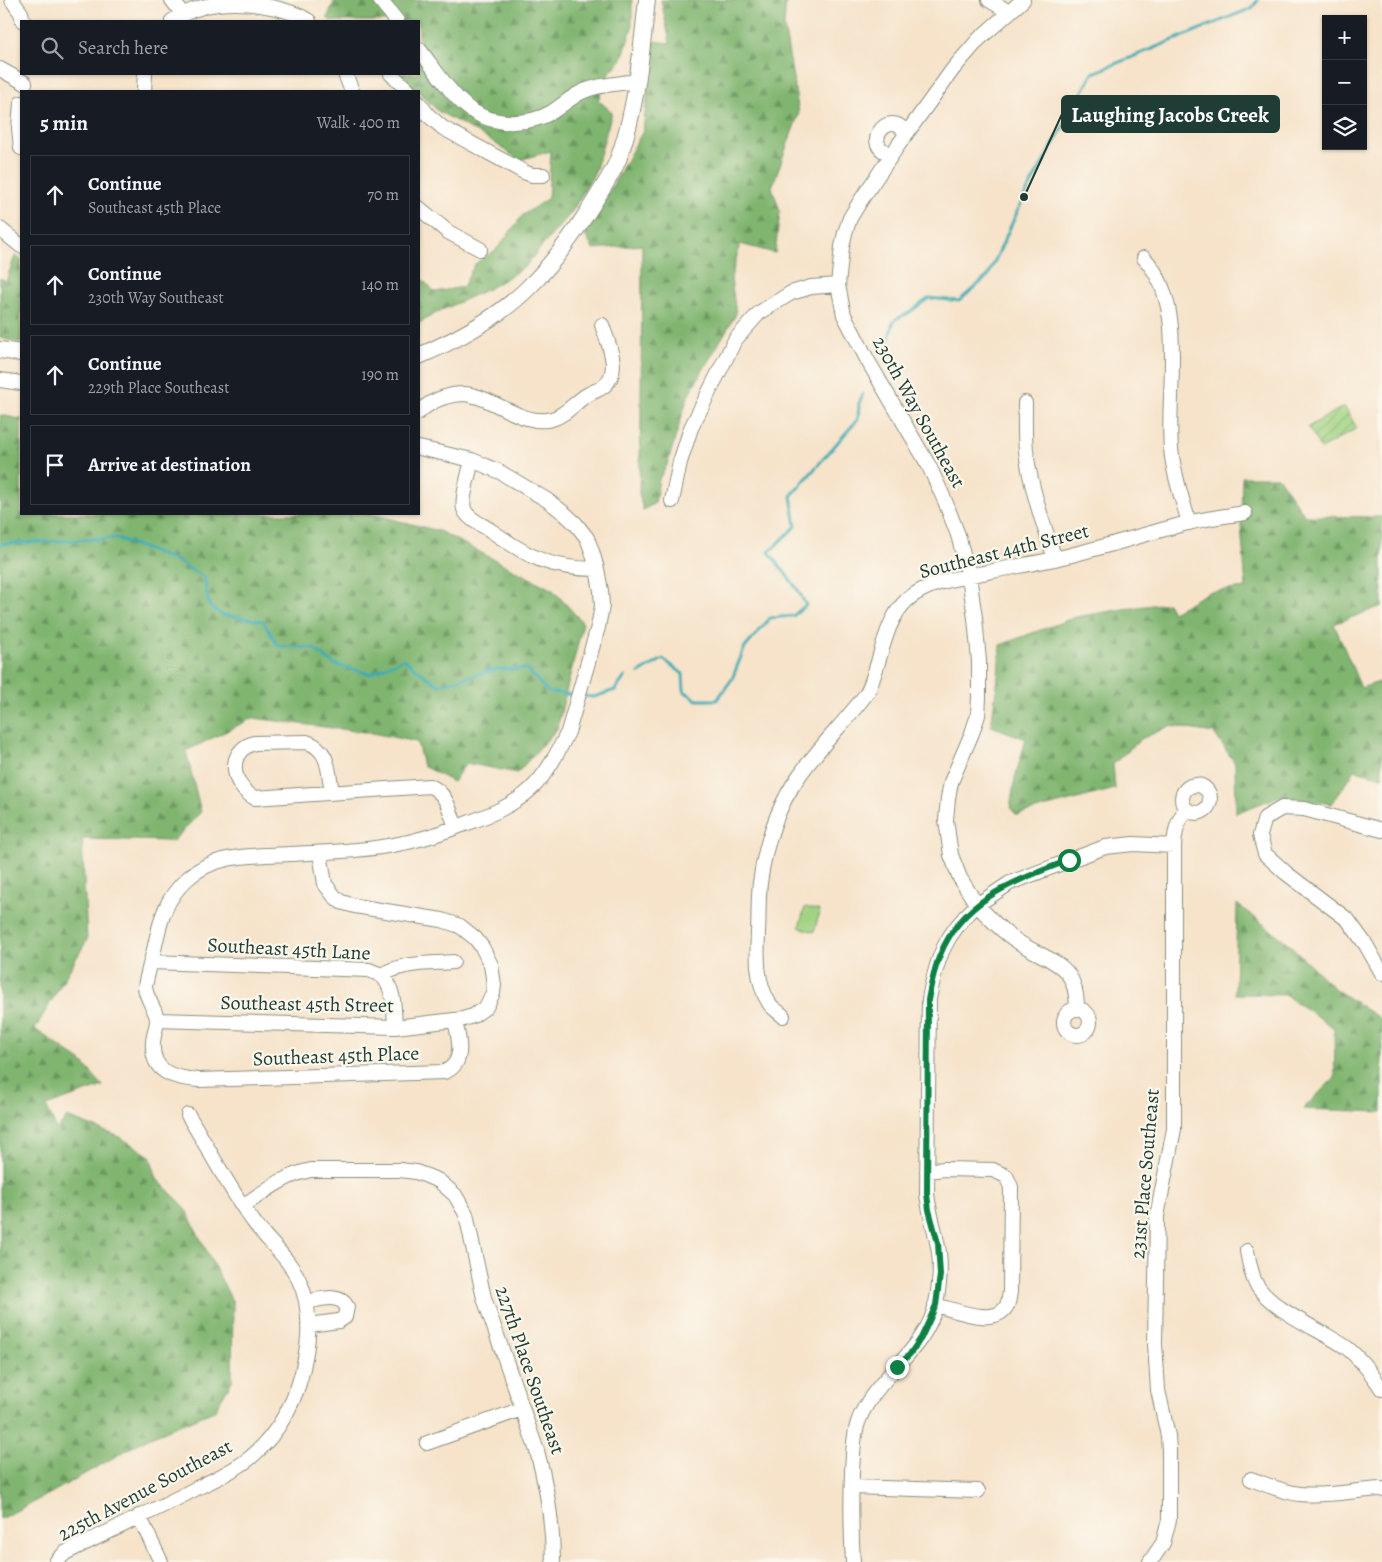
<!DOCTYPE html>
<meta charset="utf-8">
<style>
:root{--surface:#171b24;--page:#20242c;--text:#f1f3f6;--muted:#9ea1a6;--line:#363941}
body{margin:0;font-family:Alegreya,serif;background:var(--page);color:var(--text)}
.controls{position:absolute;right:15px;top:15px;display:grid;overflow:hidden;border-radius:0px;box-shadow:0 1px 4px #0004}
.controls button{width:45px;height:45px;display:grid;place-items:center;padding:0;border:0;border-bottom:1px solid var(--line);background:var(--surface);color:var(--text);font:25px sans-serif}
.stop{position:absolute;width:15px;height:15px;margin:-11px;border:4px solid #0b8043;border-radius:50%;background:#fff}
.stop.end{background:#0b8043;border-color:#fff;box-shadow:0 1px 5px #0008}
.list{margin:0;padding:0;list-style:none}
h2{display:flex;justify-content:space-between;align-items:center;height:65px;margin:0;padding:0 20px;font-size:21px}
h2 small{font-size:16px;font-weight:400;color:var(--muted)}
.list li{display:grid;grid-template-columns:32px 1fr auto;gap:15px;align-items:center;box-sizing:border-box;height:80px;margin:0 10px 10px;padding:0 10px;border:1px solid var(--line);border-radius:0px}
.list b{display:block;font-size:19px;white-space:nowrap}
.list p{margin:0;font-size:16px;white-space:nowrap;color:var(--muted)}
.list em{font-size:16px;font-style:normal;color:var(--muted)}
.icon{flex:none;width:28px;height:28px;fill:none;stroke:currentColor;stroke-width:2;stroke-linecap:round;stroke-linejoin:round}
.map{position:relative;flex:none;width:1382px;height:1562px;overflow:hidden}
.search{position:absolute;background:var(--surface);box-shadow:0 1px 4px #0004;left:20px;top:20px;width:400px;height:55px;display:flex;align-items:center;gap:12px;box-sizing:border-box;padding:0 18px;border-radius:0px;color:var(--muted);font-size:19px}
.panel{position:absolute;background:var(--surface);box-shadow:0 1px 4px #0004;left:20px;top:90px;width:400px;height:425px;border-radius:0px}
.map>svg:first-child{display:block}
.forest{fill:url(#forest-firs);stroke:#507952}
.garden{fill:url(#garden-furrows);stroke:#60885b}
.pitch{fill:#a1d382;stroke:#60885b}
.lines{fill:none;stroke-linecap:round;stroke-linejoin:round}
.stream{stroke:#3aacb3;stroke-width:3}
.minor-casing{stroke:#8a907f;stroke-width:16}
.major-casing{stroke:#8a907f;stroke-width:18}
.minor{stroke:#fff;stroke-width:14}
.major{stroke:#fff;stroke-width:16}
.route{stroke:#0b8043;stroke-width:6}
.labels{text-anchor:middle;dominant-baseline:central;stroke-width:4.5;stroke-linejoin:round;paint-order:stroke}
.street-label{font-size:20px;fill:#1f3d34;stroke:#fbf7ec}
.leader{fill:none;stroke:#1f3d34;stroke-width:2}
.callout-dot{fill:#1f3d34;stroke:#fbf7ec;stroke-width:2}
.callout{fill:#1f3d34;stroke:#1f3d34;stroke-width:2}
.callout-label{font-size:21px;text-anchor:middle;font-weight:bold;fill:#fff}
</style>
<div class="map">
<svg width="1382" height="1562" viewBox="0 0 1382 1562">
<defs>
<pattern id="forest-firs" width="22" height="20" patternUnits="userSpaceOnUse" patternTransform="scale(1.25)"><rect width="22" height="20" fill="#80b570"/><path d="M5 1l3.5 6h-7zM16 11l3.5 6h-7z" fill="#68945d"/></pattern>
<pattern id="garden-furrows" width="10" height="10" patternUnits="userSpaceOnUse" patternTransform="scale(1.25)"><rect width="10" height="10" fill="#a1d382"/><path d="M-1 1l2-2M0 10L10 0M9 11l2-2" fill="none" stroke="#83ac6b"/></pattern>
</defs>
<rect width="100%" height="100%" fill="#fbf7ec"/>
<filter id="ink" filterUnits="userSpaceOnUse"><feTurbulence type="fractalNoise" baseFrequency=".02" numOctaves="2"/><feDisplacementMap in="SourceGraphic" scale="10" xChannelSelector="R" yChannelSelector="G"/><feConvolveMatrix kernelMatrix="1 2 1 2 8 2 1 2 1" color-interpolation-filters="sRGB"/></filter>
<filter id="wash" filterUnits="userSpaceOnUse"><feTurbulence type="fractalNoise" baseFrequency=".0096" numOctaves="4" result="noise"/><feDisplacementMap in="SourceGraphic" scale="20" xChannelSelector="R" yChannelSelector="G"/><feGaussianBlur stdDeviation="1.12" result="paint"/><feColorMatrix in="noise" values="0 0 0 0 0 0 0 0 0 0 0 0 0 0 0 0 0 1.4 0 .05"/><feComposite in="paint" operator="in"/></filter>
<g filter="url(#wash)">
<rect width="100%" height="100%" fill="#f6e3ca"/>
<path class="forest" d="M 335,0 L 632,0 L 632,28 L 622,59 L 609,73 L 598,100 L 612,112 L 595,172 L 571,213 L 543,245 L 525,267 L 490,288 L 438,312 L 421,322 L 419,323 L 419,276 L 435,292 L 463,287 L 475,264 L 497,249 L 523,215 L 548,198 L 551,151 L 519,160 L 492,141 L 438,111 L 401,74 L 419,74 L 419,21 L 332,21 L 327,18 Z
M 661,0 L 786,0 L 784,26 L 799,113 L 772,187 L 780,211 L 775,253 L 740,244 L 731,278 L 736,314 L 688,396 L 667,465 L 659,479 L 655,503 L 643,510 L 639,494 L 641,417 L 642,245 L 593,249 L 585,235 L 643,131 L 654,41 L 670,43 Z
M 15,256 L 21,259 L 21,343 L 0,338 L 0,278 L 6,281 Z
M 0,415 L 20,419 L 21,418 L 21,514 L 372,514 L 439,531 L 553,590 L 583,623 L 557,729 L 517,773 L 466,763 L 453,782 L 423,766 L 417,742 L 372,733 L 253,718 L 186,751 L 201,812 L 173,841 L 82,839 L 87,940 L 35,1029 L 82,1062 L 103,1086 L 46,1106 L 57,1130 L 67,1117 L 120,1137 L 150,1156 L 157,1179 L 184,1206 L 233,1303 L 232,1381 L 214,1411 L 148,1438 L 51,1493 L 0,1519 Z
M 1242,477 L 1278,477 L 1305,516 L 1382,517 L 1382,606 L 1334,624 L 1361,688 L 1382,681 L 1382,777 L 1355,770 L 1332,804 L 1280,796 L 1236,813 L 1235,763 L 1214,733 L 1170,726 L 1141,739 L 1113,764 L 1115,789 L 1017,815 L 1010,808 L 1015,778 L 1026,739 L 991,726 L 998,677 L 1000,645 L 1076,617 L 1123,609 L 1167,603 L 1172,612 L 1209,592 L 1246,588 L 1241,526 Z
M 1237,904 L 1288,943 L 1335,989 L 1382,1020 L 1382,1112 L 1303,1109 L 1335,1077 L 1334,1028 L 1285,995 L 1235,994 Z"/>
<path class="garden" d="M 1344,406 L 1357,428 L 1321,449 L 1308,427 Z"/>
<path class="pitch" d="M 805,907 L 820,911 L 814,932 L 799,927 Z"/>
<g class="lines">
<path class="stream" d="M 888,343 L 892,325 L 896,319 L 907,314 L 929,298 L 959,301 L 988,276 L 1024,197 L 1093,73 L 1252,8 L 1258,0
M 0,544 L 117,538 L 177,561 L 204,577 L 209,606 L 222,615 L 263,621 L 278,646 L 313,648 L 334,664 L 370,674 L 403,659 L 438,685 L 497,669 L 527,669 L 548,692 L 574,695
M 639,673 L 663,659 L 683,674 L 684,691 L 697,700 L 717,700 L 732,679 L 744,649 L 770,618 L 793,616 L 806,605 L 798,590 L 769,552 L 796,526 L 791,496 L 858,419 L 859,403 L 863,394
M 583,696 L 594,697 L 615,690 L 625,677"/>
</g>
</g>
<g filter="url(#ink)">
<g class="lines">
<defs>
<path id="minor" d="M 12,0 L 21,13 L 23,21
M 172,0 L 182,13
M 380,0 L 397,21
M 989,0 L 1009,12
M 172,21 C 202,0 241,0 276,8 C 288,11 299,14 309,21
M 419,49 C 434,68 454,100 474,112 C 496,126 530,125 552,112 C 563,105 572,96 584,91 C 600,84 619,84 637,81
M 0,69 L 25,83
M 345,74 L 352,91
M 391,74 L 409,91
M 144,91 L 145,74
M 21,103 L 19,128 L 21,148
M 419,103 L 428,115 L 443,128 L 524,172 L 532,175 L 543,175
M 892,154 C 859,147 889,106 906,133
M 419,208 L 448,232 L 480,249
M 0,229 L 21,246
M 1144,258 C 1188,304 1166,390 1171,448 C 1173,473 1182,498 1189,523
M 0,380 L 21,383
M 1025,403 C 1025,422 1024,440 1027,458 C 1032,492 1044,526 1055,559
M 419,412 C 426,405 435,400 445,397 C 451,395 458,394 464,394 C 493,396 522,427 552,419 C 566,415 575,402 587,395 C 592,392 599,390 604,386 C 622,371 608,343 602,325
M 419,448 L 472,460 L 500,472 L 547,500 L 564,513 L 576,524 L 587,538 L 592,551 L 597,569 L 601,591 L 602,606 L 598,627 L 568,732 C 558,752 547,774 531,789 C 513,806 487,816 465,824 C 444,832 424,839 403,843 C 367,851 328,852 290,854 C 254,856 215,853 187,879 C 164,900 160,922 154,950 C 151,962 147,974 145,987 C 146,999 157,1011 157,1020 C 157,1027 153,1036 153,1043 C 151,1073 174,1078 198,1080 L 444,1072 C 466,1064 459,1038 455,1021
M 472,460 C 470,470 461,500 464,509 C 467,518 480,524 487,528 C 527,555 546,569 597,569
M 672,501 L 680,462 L 691,428 L 735,340 L 759,313 L 791,293 L 811,287 L 838,285
M1182 799a14 14 0 1 1 28 0a14 14 0 1 1-28 0Z
M 332,792 C 328,771 330,750 307,742 L 254,743 C 225,752 232,787 255,798 L 430,786 C 447,793 450,812 456,827
M 1382,830 L 1304,809 L 1282,808 L 1265,818 L 1260,835 L 1265,854 L 1286,873 L 1348,920 L 1366,945 L 1382,973
M 151,962 L 369,970 L 381,975 C 405,962 426,964 453,962
M 381,975 C 395,988 394,1009 395,1027
M1064 1022a13 13 0 1 1 26 0a13 13 0 1 1-26 0Z
M 1077,1009 C 1077,959 1047,963 1014,939 C 1000,930 989,917 977,905 L 1010,883 L 1105,847 L 1133,844 L 1174,846
M 783,1016 C 779,1012 772,1008 769,1003 C 756,982 757,955 758,932 C 759,916 758,899 760,883 C 765,845 777,807 799,776 C 819,747 845,722 867,693 C 881,665 883,622 907,600 C 928,581 965,577 993,571 C 1018,566 1043,562 1067,556 C 1108,546 1148,533 1188,523 C 1207,518 1226,516 1245,513
M 157,1020 L 395,1027 L 463,1019 L 473,1016 L 486,1007 L 493,993 L 494,985 L 491,965 L 482,947 L 475,938 L 460,926 L 442,920 L 355,906 L 341,902 L 334,896 L 325,884 L 320,853
M 927,1171 L 945,1169 L 993,1170 L 1006,1176 L 1011,1187 L 1010,1292 C 1009,1297 1009,1303 1006,1307 C 994,1327 953,1309 935,1305
M 243,1206 C 265,1191 285,1175 311,1170 L 400,1170 L 416,1172 L 427,1176 L 439,1181 L 455,1195 L 466,1214 L 484,1298 L 537,1451 C 547,1487 553,1524 553,1562
M 1247,1251 C 1249,1261 1251,1274 1256,1284 C 1272,1311 1322,1330 1347,1348 C 1361,1359 1372,1374 1382,1389
M 306,1302 C 319,1300 340,1292 347,1307 L 345,1317 L 339,1321 L 308,1325
M 427,1443 L 522,1409
M 1251,1479 C 1267,1485 1283,1492 1300,1494 C 1328,1497 1354,1490 1382,1489
M 852,1487 L 978,1491
M 139,1516 L 161,1562
M 56,1562 L 65,1553 C 109,1531 154,1511 197,1488 C 215,1479 234,1471 250,1458 C 280,1433 299,1396 305,1358 C 310,1333 310,1304 299,1280 C 288,1257 268,1242 253,1221 C 229,1189 209,1149 188,1115
M 853,1562 C 851,1532 851,1501 852,1471 C 853,1457 853,1443 856,1430 C 858,1419 864,1408 870,1399 C 892,1366 928,1344 936,1303 C 940,1283 942,1262 937,1242 C 934,1226 929,1211 927,1194 L 929,999 C 937,957 945,934 977,905 L 960,878 L 951,855 L 946,820 L 948,798 L 951,782 L 972,733 L 978,715 L 979,698 L 979,661 L 975,618 L 969,576 L 958,535 L 945,501 L 929,466 L 868,361 L 844,315 L 838,285 L 842,247 L 845,233 L 850,218 L 861,200 L 899,144 L 953,69 L 979,39 L 1023,0
M 1150,1562 L 1163,1543 L 1169,1520 L 1169,1450 L 1168,1436 L 1158,1390 L 1155,1344 L 1157,1216 L 1174,1129 L 1174,846 C 1175,832 1177,821 1186,809"/>
<path id="major" d="M 0,350 L 21,353
M 419,356 C 458,339 498,318 528,288 C 552,265 571,238 589,210 C 599,193 612,176 619,157 C 637,107 641,53 647,0"/>
</defs>
<use href="#minor" class="minor-casing"/>
<use href="#major" class="major-casing"/>
<use href="#minor" class="minor"/>
<use href="#major" class="major"/>
</g>
</g>
<g class="lines" filter="url(#ink)">
<path class="route" d="M 897,1367 L 910,1354 L 921,1338 L 929,1321 L 936,1305 L 940,1275 L 938,1243 L 929,1210 L 927,1194 L 928,1000 C 931,984 934,969 940,955 C 963,898 1016,881 1069,860"/>
</g>
<g class="labels">
<g class="street-label">
<text transform="translate(919 412) rotate(61)">230th Way Southeast</text>
<text transform="translate(1004 551) rotate(-14)">Southeast 44th Street</text>
<text transform="translate(289 949) rotate(3)">Southeast 45th Lane</text>
<text transform="translate(307 1004) rotate(1)">Southeast 45th Street</text>
<text transform="translate(336 1056) rotate(-2)">Southeast 45th Place</text>
<text transform="translate(1145 1174) rotate(-85)">231st Place Southeast</text>
<text transform="translate(530 1370) rotate(71)">227th Place Southeast</text>
<text transform="translate(145 1490) rotate(-28)">225th Avenue Southeast</text>
</g>
</g>
<path class="leader" d="M1024 197L1062 114"/>
<circle class="callout-dot" cx="1024" cy="197" r="5"/>
<rect class="callout" x="1062" y="96" width="217" height="36" rx="5"/>
<g class="callout-label">
<text x="1170" y="122">Laughing Jacobs Creek</text>
</g>
</svg>
<div class="controls">
<button>+</button>
<button>−</button>
<button><svg class="icon" aria-label="layers" viewBox="0 0 24 24"><path d="M12 4l9 5-9 5-9-5zM3 14l9 5 9-5"/></svg></button>
</div>
<div class="stop" style="left:1069px;top:860px"></div>
<div class="stop end" style="left:897px;top:1367px"></div>
<div class="search"><svg class="icon" aria-label="search" viewBox="0 0 24 24"><circle cx="10" cy="10" r="6"/><path d="M15 15l6 6"/></svg>Search here</div>
<section class="panel">
<h2>5 min<small>Walk · 400 m</small></h2>
<ul class="list">
<li><svg class="icon" aria-label="ahead" viewBox="0 0 24 24"><path d="M12 20V5M6 11l6-6 6 6"/></svg><div><b>Continue</b><p>Southeast 45th Place</p></div><em>70 m</em></li>
<li><svg class="icon" aria-label="ahead" viewBox="0 0 24 24"><path d="M12 20V5M6 11l6-6 6 6"/></svg><div><b>Continue</b><p>230th Way Southeast</p></div><em>140 m</em></li>
<li><svg class="icon" aria-label="ahead" viewBox="0 0 24 24"><path d="M12 20V5M6 11l6-6 6 6"/></svg><div><b>Continue</b><p>229th Place Southeast</p></div><em>190 m</em></li>
<li><svg class="icon" aria-label="arrive" viewBox="0 0 24 24"><path d="M6 21V4h12l-3 4 3 4H6"/></svg><div><b>Arrive at destination</b></div></li>
</ul>
</section>
</div>
